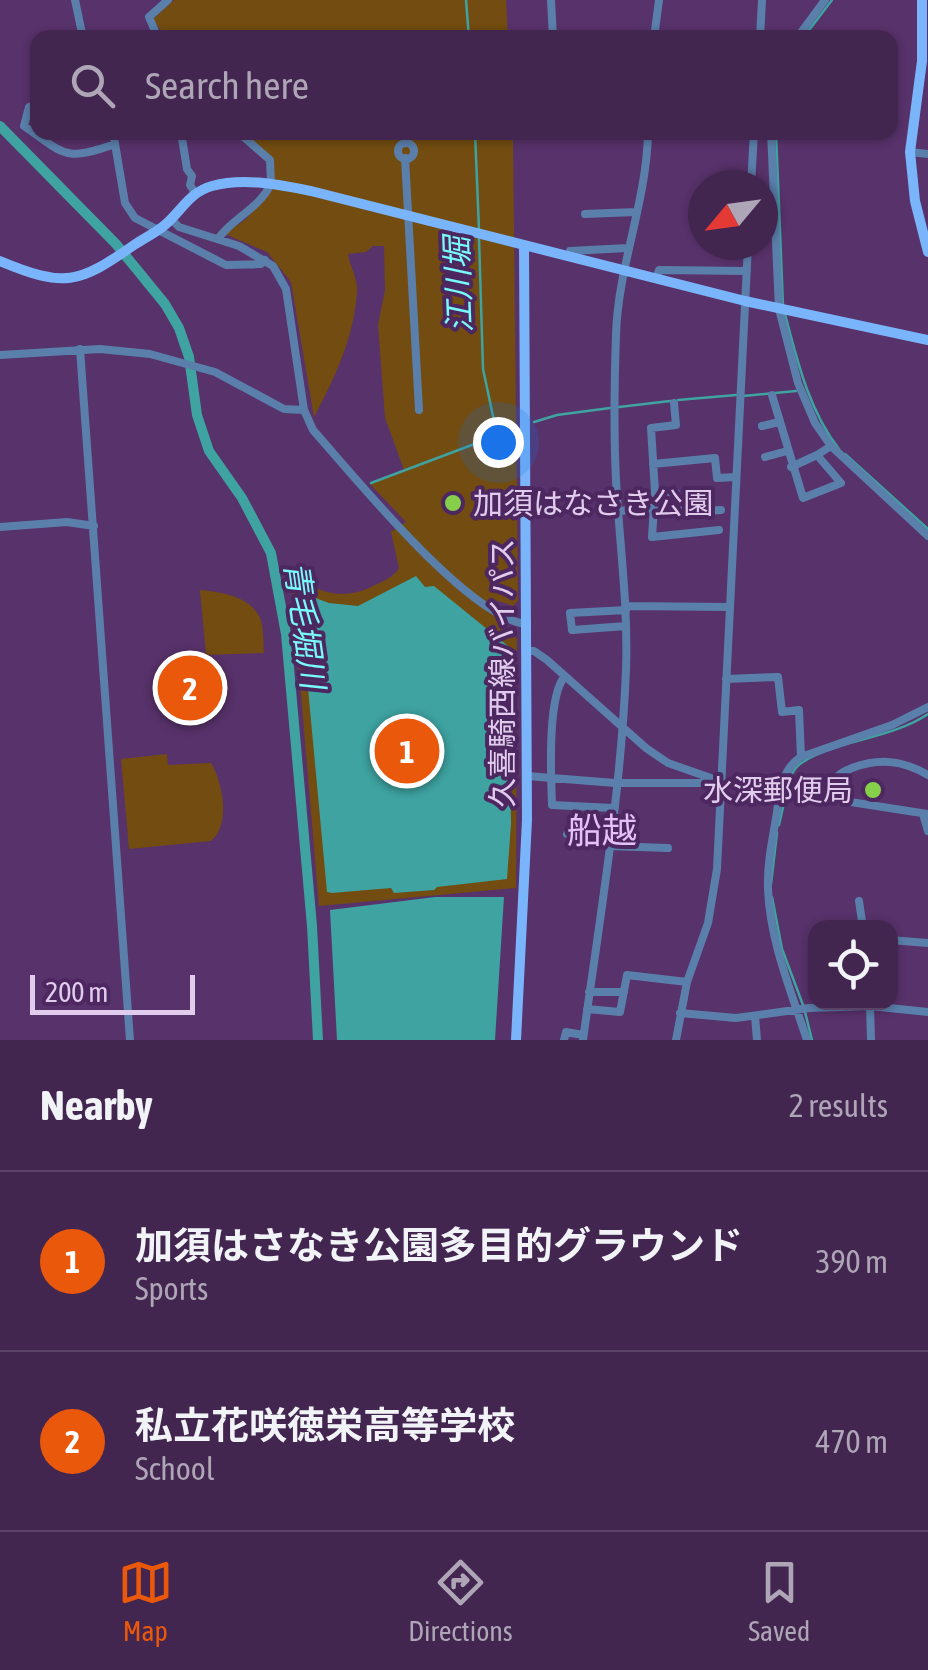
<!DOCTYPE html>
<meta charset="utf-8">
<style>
:root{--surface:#422650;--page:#492e57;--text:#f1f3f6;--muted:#aea5b7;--line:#5a4367;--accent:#ea580c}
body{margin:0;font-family:"Asap Condensed","Noto Sans JP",sans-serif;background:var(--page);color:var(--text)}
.controls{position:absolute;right:30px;bottom:30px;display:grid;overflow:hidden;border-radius:20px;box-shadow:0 2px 8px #0004}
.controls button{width:90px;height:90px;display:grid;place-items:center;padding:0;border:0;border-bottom:2px solid var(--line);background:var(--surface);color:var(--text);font:50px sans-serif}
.compass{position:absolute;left:688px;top:170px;width:90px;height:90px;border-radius:50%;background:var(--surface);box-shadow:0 2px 8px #0004;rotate:241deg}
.scale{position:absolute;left:30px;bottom:25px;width:165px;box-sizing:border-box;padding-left:10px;border:5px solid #e2ccee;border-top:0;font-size:28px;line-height:35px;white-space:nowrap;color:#e2ccee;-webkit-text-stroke:8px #4d2760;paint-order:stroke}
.you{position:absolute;left:498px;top:442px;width:35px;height:35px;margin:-25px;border:8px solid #fff;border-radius:50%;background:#1a73e8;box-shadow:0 0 0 15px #1a73e833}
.badge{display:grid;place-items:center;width:65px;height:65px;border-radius:50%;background:var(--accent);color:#fff;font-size:32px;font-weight:700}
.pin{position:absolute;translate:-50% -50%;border:5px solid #fff;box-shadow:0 2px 10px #0006}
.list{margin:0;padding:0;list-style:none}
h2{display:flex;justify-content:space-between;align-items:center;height:130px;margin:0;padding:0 40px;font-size:42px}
h2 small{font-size:32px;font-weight:400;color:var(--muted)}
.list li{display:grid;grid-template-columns:65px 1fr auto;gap:30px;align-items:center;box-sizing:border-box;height:180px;padding:0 40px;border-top:2px solid var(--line)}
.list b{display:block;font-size:38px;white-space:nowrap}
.list p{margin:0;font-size:32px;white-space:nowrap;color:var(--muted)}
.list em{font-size:32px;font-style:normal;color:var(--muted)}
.icon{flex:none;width:55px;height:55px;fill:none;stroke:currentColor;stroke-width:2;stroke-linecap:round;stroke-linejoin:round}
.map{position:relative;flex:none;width:928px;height:1040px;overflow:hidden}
.search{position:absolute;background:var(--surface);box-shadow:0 2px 8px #0004;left:30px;right:30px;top:30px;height:110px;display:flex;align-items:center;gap:25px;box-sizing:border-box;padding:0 35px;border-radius:20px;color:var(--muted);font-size:38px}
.sheet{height:490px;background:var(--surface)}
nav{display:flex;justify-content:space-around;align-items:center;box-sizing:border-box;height:140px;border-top:2px solid var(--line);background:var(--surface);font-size:28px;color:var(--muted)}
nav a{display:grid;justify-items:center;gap:5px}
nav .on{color:var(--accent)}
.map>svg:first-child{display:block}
.green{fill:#724c10}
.water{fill:#3ea3a1}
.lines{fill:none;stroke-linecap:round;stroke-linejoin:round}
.stream{stroke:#3ea3a1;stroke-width:2.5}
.river{stroke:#3ea3a1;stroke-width:10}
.minor{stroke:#5a7faa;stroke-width:8}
.major{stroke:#7ab5fb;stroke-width:10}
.poi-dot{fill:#86cf4b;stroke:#4d2760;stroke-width:4}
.labels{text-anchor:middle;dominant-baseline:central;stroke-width:8;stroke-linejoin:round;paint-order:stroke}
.poi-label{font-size:30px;fill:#e2ccee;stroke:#4d2760;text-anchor:start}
.street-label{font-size:30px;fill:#e2ccee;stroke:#4d2760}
.water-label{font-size:32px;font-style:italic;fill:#78fcf9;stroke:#4d2760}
.quarter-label{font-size:35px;fill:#e4c1f7;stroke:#4d2760}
</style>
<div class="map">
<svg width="928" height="1040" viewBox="0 0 928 1040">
<rect width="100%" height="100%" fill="#58326b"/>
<path class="green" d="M 174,0 L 506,0 L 508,37 L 165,37 L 153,19 Z
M 242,133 L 513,133 L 518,601 L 513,606 L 495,600 L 499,623 L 517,639 L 516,888 L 319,906 L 291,577 C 302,577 303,581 312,586 C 332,597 354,596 373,586 C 383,581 393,578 399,568 L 391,532 L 406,522 L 370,484 L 404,470 L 385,418 L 378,325 L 385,290 L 384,246 L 373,246 L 366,252 L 348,254 C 350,267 358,278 357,292 C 354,337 335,378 314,417 L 291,282 L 267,252 L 225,234 L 246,219 L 272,190 L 272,159 Z
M 200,590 C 221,592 250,596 260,618 C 264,627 263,643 264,653 L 206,655 Z
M 167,754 L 168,765 L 211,763 C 223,783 231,825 211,841 L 129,849 L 121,759 Z"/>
<path class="water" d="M 416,576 L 425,587 L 434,586 L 508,646 L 506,708 L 509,715 L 511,824 L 507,879 L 437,887 L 434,890 L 394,893 L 391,888 L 332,893 L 327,892 L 299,592 L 329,603 L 358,606 Z
M 435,897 L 504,897 L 495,1040 L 337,1040 L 330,910 Z"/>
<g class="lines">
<path class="stream" d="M 466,0 L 469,38
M 803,38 L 832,0
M 475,132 L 479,230
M 776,132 L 783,306
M 479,238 L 483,369 L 497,435
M 785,314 C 797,360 809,411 839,449
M 743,396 L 796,391
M 678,400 L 736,395
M 619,407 L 670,401
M 534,422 L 557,415 L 610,408
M 845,454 L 928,529
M 371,483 L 517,428
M 787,788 C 790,777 793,768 803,762 C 837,740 891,739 928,714
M 779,825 L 786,794
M 771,884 L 777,833
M 772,897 L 782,949 L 803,1005
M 805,1012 L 812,1040"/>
<path class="river" d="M 0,126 L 116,244 L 165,304 L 179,328 L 189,357 L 197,415 L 209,451 L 242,498 L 271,553 L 286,634 L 312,926 L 318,1040"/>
<path class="minor" d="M 75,0 L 83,38
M 551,0 L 553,38
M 158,38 L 149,17 L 168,0
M 654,38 L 659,0
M 760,38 L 762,0
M 797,38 L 825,0
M 38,104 L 29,107 L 24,126 C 66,155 64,162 115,144
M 113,132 L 125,203 L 135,218 L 226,265 L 261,264 L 265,260
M 181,132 L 187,169 L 192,176 L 190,185 L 196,194
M 771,132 L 779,309 L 798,383 L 815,423 L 831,446 L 928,536
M398 151a8 8 0 1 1 16 0a8 8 0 1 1-16 0Z
M 910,152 L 928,154
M 405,158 L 419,410
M 751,185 L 754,132
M 585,214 L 636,212
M 171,219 L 179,227 L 239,246 L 273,266 L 286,289 L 304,410 L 313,430 C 354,476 469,619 527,624
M 218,239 C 232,218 258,210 271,184 L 270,160 L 238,132
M 570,251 L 627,248
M 656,279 L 659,270 L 747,271
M 80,349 L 130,1040
M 0,355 L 100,349 L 150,354 L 215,372 L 284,409 L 304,410
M 772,395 L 803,498 L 841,483 L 817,455 L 831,446
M 674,403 L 676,425 L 651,428 L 655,492 L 652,537 L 719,530
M 762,426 L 779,422
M 765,457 L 787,451
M 653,464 L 715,458 L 717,478 L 736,477
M 791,467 L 817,455
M 654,495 L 676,493 L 679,507
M 618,511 L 679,507 L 684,512 L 721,510
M 0,527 L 67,522 L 94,526
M 626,606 L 729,607
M 626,626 L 572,630 L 570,613 L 626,610
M 527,651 L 534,651 L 547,660 L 646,748 L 668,763 L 722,782 L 928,814
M 565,676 C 547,696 551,776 552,805 L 613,808
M 726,679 L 778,677 L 782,712 L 799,710 L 801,757
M 527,776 L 615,783 L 703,783 L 705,777
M 834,799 C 835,792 833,781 838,776 C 841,772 847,770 852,768 C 879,758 902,760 928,775
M 923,814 L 928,831
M 567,834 L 609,840
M 609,846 L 668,848
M 859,901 L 863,928
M 890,940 L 928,943
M 589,992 L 624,992
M 870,1005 L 871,1040
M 587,1009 L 620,1012 L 627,975 L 687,982
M 680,1013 L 736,1018 L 809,1008 L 870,1006 L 928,1012
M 755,1016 L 757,1040
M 564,1040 L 566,1032 L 583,1035
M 583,1040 C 600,917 621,793 626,670 C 628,616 622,563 618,510 C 613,452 614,393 616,335 C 618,266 647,201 648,132
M 676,1040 L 687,982 L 708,923 L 717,869 L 748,245
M 807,1040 C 791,991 770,941 768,889 C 767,862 773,838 777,812 C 780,791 782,769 801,757 L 892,725 L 928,707"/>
<path class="major" d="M 922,0 L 922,61 L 910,152 L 915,201 L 928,252
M 0,261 C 65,288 78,284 134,245 C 144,238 156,233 166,224 C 182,210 190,192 212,186 C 244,177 280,185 311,191 L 745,301 L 928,340
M 516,1040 L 527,820 L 524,246"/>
</g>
<g class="poi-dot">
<circle cx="453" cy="503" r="10"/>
<circle cx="873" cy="790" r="10"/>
</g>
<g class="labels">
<g class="poi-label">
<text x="473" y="503">加須はなさき公園</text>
<text x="853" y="790" text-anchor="end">水深郵便局</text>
</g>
<g class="street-label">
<text transform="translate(502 673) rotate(-90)">久喜騎西線バイパス</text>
</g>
<g class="water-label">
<text transform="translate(458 285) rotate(-92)">江川堀</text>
<text transform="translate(305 625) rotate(82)">青毛堀川</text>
</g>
<g class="quarter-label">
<text x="602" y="830">船越</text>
</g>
</g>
</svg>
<div class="controls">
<button><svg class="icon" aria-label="locate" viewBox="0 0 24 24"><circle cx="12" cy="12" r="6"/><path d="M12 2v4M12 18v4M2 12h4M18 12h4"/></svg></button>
</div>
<svg class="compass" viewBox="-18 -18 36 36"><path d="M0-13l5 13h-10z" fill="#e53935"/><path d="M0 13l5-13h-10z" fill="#aea5b7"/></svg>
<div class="scale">200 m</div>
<div class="you"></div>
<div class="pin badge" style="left:407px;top:751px">1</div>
<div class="pin badge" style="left:190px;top:688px">2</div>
<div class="search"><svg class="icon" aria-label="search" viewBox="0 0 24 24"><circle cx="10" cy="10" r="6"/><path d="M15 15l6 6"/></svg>Search here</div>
</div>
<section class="sheet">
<h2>Nearby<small>2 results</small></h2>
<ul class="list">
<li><span class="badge">1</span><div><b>加須はさなき公園多目的グラウンド</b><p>Sports</p></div><em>390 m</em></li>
<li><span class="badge">2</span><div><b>私立花咲徳栄高等学校</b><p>School</p></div><em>470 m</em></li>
</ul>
</section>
<nav>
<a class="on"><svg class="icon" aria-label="map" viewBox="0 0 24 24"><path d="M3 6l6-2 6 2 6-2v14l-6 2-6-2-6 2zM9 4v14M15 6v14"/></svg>Map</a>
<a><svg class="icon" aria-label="directions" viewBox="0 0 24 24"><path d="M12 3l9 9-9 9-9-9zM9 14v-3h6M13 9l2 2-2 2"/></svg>Directions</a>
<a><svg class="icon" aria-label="saved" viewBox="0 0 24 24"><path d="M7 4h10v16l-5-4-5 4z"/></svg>Saved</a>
</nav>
